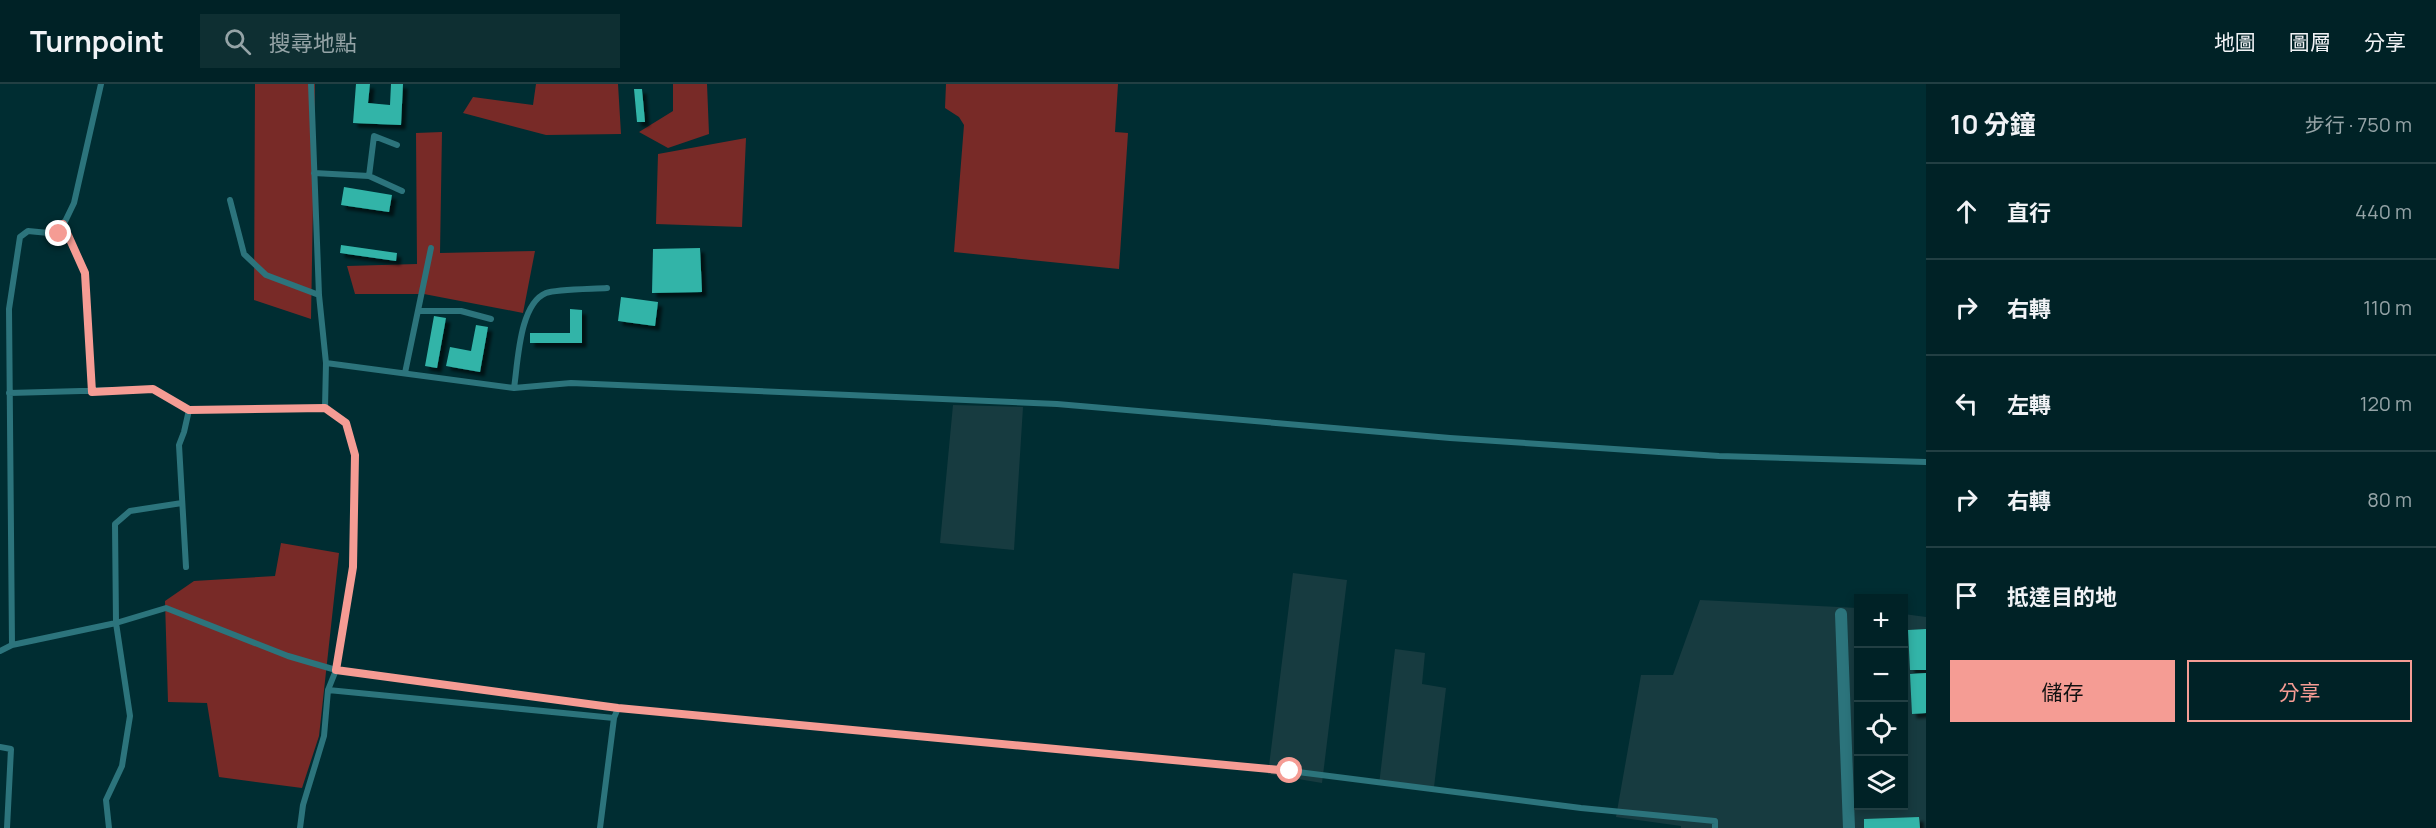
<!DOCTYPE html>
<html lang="zh-TW">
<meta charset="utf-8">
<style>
:root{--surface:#002226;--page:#0e2f32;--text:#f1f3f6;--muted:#95a4a7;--line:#223f43;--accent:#f59c94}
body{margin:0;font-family:Manrope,"Noto Sans TC",sans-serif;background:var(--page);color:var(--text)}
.controls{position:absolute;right:18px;bottom:18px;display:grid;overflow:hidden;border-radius:0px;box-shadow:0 3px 9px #0003}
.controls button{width:54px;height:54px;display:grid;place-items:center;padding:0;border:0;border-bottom:2px solid var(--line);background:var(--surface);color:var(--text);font:30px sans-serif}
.stop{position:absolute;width:18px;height:18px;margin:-14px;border:4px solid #f59c94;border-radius:50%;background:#fff}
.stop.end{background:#f59c94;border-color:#fff;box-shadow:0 2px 6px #0008}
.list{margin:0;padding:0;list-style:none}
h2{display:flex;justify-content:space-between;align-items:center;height:78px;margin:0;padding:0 24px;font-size:26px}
h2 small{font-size:20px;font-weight:400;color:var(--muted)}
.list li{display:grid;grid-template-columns:39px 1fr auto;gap:18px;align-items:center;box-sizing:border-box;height:96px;padding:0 24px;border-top:2px solid var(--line)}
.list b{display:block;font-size:22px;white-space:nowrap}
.list em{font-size:20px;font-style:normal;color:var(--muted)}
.actions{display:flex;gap:12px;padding:18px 24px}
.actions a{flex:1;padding:14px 0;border:2px solid var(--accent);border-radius:0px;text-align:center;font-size:21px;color:var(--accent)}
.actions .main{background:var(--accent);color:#111}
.icon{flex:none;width:33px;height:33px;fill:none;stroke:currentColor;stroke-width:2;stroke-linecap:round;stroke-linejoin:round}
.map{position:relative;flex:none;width:1926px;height:744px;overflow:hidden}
header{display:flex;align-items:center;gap:36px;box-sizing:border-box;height:84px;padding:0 30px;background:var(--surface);border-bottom:2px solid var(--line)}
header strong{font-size:28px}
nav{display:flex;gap:33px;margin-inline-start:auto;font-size:21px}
.search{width:420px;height:54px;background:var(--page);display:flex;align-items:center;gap:15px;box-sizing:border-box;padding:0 21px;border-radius:0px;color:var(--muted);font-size:22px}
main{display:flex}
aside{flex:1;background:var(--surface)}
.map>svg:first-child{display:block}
.built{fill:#173b40}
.green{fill:#782a27}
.building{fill:#32b4a8;filter:url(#shadow)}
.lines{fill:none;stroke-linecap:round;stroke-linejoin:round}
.service{stroke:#2c747c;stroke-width:6}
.minor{stroke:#2c747c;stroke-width:12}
.route{stroke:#f59c94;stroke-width:8}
</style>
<header>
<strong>Turnpoint</strong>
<div class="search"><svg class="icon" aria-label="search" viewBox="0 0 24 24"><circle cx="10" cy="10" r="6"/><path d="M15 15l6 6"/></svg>搜尋地點</div>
<nav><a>地圖</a><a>圖層</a><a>分享</a></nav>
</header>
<main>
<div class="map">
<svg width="1926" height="744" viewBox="0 0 1926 744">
<defs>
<filter id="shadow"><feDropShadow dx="4.5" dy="4.5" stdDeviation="1.5" flood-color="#0009"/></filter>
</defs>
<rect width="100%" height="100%" fill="#002d32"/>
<path class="built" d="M 953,321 L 1023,323 L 1014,466 L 940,459 Z
M 1293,489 L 1347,496 L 1322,699 L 1268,690 Z
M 1700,516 L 1858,524 L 1858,722 L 1904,722 L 1904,530 L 1926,533 L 1926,744 L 1681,744 L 1681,742 L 1616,733 L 1641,591 L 1673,591 Z
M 1395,565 L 1425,569 L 1422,600 L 1446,604 L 1434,703 L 1379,701 Z"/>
<path class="green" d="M 255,0 L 315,0 L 311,235 L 254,216 Z
M 536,0 L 618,0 L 621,50 L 546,51 L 463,29 L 473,13 L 533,21 Z
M 673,0 L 707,0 L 709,50 L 668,64 L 639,48 L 673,27 Z
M 946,0 L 1118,0 L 1115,48 L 1128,49 L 1119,185 L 954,168 L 964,41 L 959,33 L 945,24 Z
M 442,48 L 440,169 L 535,167 L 523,229 L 424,210 L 355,210 L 347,182 L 417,180 L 416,49 Z
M 746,54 L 742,143 L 656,140 L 658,70 Z
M 281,459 L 339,469 L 319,652 L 302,704 L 219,693 L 207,619 L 168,618 L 165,517 L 194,497 L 275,492 Z"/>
<path class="building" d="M 356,0 L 370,0 L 368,19 L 390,21 L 391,0 L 403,0 L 401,41 L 353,39 Z
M 634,5 L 642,5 L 645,38 L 637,38 Z
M 344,103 L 392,111 L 389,128 L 341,121 Z
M 341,161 L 397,169 L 396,177 L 340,169 Z
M 700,164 L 702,208 L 652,209 L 653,165 Z
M 621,213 L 658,218 L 655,242 L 618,237 Z
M 570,225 L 582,226 L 582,259 L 530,259 L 530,249 L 570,249 Z
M 434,232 L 446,234 L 437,284 L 425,282 Z
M 476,241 L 488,243 L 480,288 L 446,282 L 450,263 L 471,267 Z
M 1926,545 L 1926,586 L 1910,586 L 1908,546 Z
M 1926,589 L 1926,629 L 1912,630 L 1910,590 Z
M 1919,733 L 1920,744 L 1864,744 L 1864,735 Z"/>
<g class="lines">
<path class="service" d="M 314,89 L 369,92 L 402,107
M 369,92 L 374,52 L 397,61
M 230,116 L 244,170 L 266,191 L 319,211
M 62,140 L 85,189 L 92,308
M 418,227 L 461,227 L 491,235
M 326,279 L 514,304 L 571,299 L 1057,320 L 1450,354 L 1719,372 L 1926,378
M 405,289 L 431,164
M 514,304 C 518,279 519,220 546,209 C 556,205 594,205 607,204
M 9,309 L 153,305 L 189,326 L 325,324
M 186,483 L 179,361 L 184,348 L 189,326
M 12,561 L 9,225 L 20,153 L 28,147 L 59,150 L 74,119 L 101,0
M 0,567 L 12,561 L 116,539 L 166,524 L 288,572 L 336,586 L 618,624 L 1290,687 L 1581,724 L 1715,737 L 1715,744
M 328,606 L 614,634
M 0,663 L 11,665 L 7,744
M 109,744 L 106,716 L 122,682 L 130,632 L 116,539 L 115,440 L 130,427 L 182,419
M 300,744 L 303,721 L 324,652 L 328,606 L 336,586 L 353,483 L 355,371 L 346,339 L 325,324 L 326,279 L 319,211 L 311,0
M 600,744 L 614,634 L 618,624"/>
<path class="minor" d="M 1841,530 L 1849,744"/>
</g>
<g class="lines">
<path class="route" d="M 59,150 L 63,140 L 85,189 L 92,308 L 153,305 L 189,326 L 325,324 L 346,339 L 355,371 L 353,483 L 336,586 L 618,624 L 1290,687"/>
</g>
</svg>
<div class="controls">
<button>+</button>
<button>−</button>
<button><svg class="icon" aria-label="locate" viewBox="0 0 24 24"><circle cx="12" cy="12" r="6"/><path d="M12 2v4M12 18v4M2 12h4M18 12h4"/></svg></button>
<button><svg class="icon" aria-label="layers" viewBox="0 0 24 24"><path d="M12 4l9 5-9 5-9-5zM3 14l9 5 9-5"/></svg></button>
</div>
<div class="stop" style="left:1290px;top:687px"></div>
<div class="stop end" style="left:59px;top:150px"></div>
</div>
<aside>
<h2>10 分鐘<small>步行 · 750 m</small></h2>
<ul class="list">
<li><svg class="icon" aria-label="ahead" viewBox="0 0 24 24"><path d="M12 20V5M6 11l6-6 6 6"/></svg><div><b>直行</b></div><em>440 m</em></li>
<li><svg class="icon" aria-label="right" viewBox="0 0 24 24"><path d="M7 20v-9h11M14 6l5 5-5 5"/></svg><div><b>右轉</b></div><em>110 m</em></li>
<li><svg class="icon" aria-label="left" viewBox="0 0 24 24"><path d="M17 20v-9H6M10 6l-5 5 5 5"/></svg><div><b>左轉</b></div><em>120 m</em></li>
<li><svg class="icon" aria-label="right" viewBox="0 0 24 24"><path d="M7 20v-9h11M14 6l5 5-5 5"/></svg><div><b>右轉</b></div><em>80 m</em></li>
<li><svg class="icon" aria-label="arrive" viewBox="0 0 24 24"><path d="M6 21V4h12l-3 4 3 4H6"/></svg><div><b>抵達目的地</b></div></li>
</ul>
<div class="actions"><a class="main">儲存</a><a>分享</a></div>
</aside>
</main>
